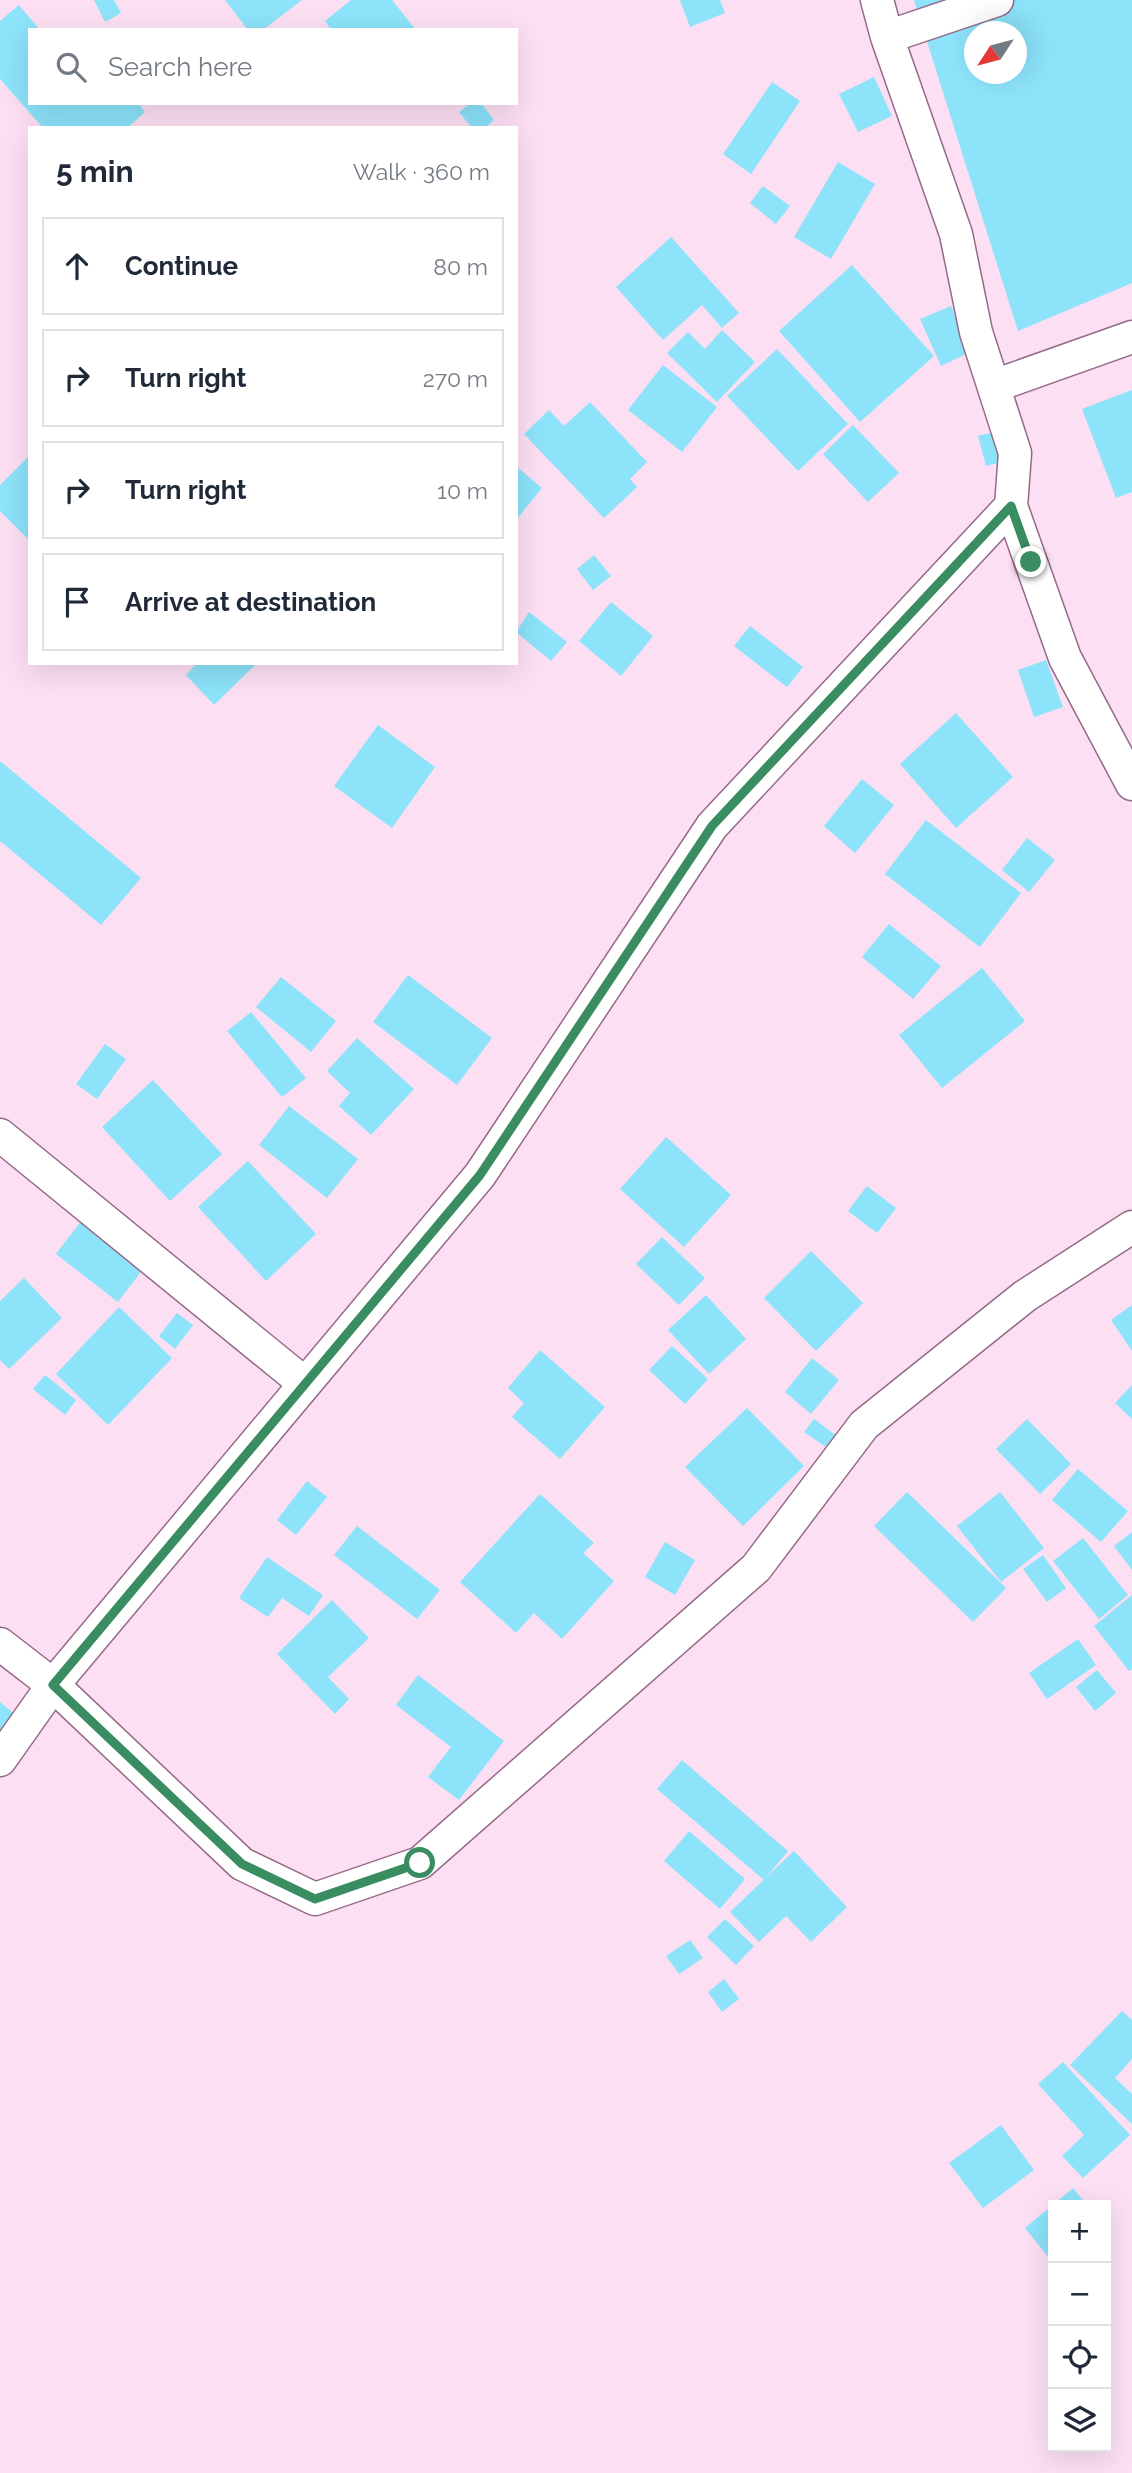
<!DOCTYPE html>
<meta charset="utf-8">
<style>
:root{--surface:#fff;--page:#f2f2f3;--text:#1f2937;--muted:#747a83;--line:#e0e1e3}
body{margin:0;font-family:Raleway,sans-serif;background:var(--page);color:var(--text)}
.controls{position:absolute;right:21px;bottom:21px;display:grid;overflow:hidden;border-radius:0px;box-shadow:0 7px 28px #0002}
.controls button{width:63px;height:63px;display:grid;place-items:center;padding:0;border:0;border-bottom:2px solid var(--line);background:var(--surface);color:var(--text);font:35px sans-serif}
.compass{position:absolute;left:964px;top:21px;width:63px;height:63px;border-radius:50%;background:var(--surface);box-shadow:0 7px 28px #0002;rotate:234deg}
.stop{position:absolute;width:21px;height:21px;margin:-16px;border:5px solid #398d60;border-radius:50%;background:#fff}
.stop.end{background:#398d60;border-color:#fff;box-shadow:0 2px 7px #0008}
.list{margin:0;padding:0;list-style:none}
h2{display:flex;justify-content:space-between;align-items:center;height:91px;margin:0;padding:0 28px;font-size:30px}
h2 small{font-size:23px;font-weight:400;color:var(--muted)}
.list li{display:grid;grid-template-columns:46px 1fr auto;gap:21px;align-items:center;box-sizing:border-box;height:98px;margin:0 14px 14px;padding:0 14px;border:2px solid var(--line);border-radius:0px}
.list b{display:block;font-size:26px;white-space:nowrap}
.list em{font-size:23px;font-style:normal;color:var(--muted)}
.icon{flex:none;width:38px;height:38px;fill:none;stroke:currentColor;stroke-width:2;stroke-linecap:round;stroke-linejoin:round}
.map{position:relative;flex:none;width:1132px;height:2473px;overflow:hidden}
.search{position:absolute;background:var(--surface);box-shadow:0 7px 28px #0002;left:28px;top:28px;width:490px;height:77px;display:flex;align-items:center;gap:18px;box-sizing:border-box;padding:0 24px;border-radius:0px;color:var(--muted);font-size:26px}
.panel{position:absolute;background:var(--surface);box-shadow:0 7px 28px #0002;left:28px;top:126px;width:490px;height:539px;border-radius:0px}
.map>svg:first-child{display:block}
.building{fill:#8ce3fa;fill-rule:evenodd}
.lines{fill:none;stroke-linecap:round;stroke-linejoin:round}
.minor-casing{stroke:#946a89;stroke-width:35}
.minor{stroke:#fff;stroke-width:32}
.route{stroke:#398d60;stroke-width:9}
</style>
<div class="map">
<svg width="1132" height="2473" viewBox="0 0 1132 2473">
<rect width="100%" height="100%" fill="#fcdff3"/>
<path class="building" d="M 94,0 L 114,0 L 121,13 L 105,22 Z
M 225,0 L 302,0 L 263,30 L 248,30 Z
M 351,0 L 392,0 L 416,30 L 331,30 L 325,21 Z
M 680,0 L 720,0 L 725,13 L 690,27 Z
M 914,0 L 1132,0 L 1132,283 L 1018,331 ZM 974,32 L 1016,32 L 1016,74 L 974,74 Z
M 19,5 L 40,30 L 30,30 L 30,103 L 138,103 L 145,112 L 127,128 L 43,128 L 0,79 L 0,21 Z
M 874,77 L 892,116 L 858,132 L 839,94 Z
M 772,82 L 800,101 L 751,174 L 723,154 Z
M 471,103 L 481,103 L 494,120 L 485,128 L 472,128 L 459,112 Z
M 838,162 L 875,184 L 831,259 L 794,237 Z
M 763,186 L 790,206 L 776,224 L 750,203 Z
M 671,237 L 739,313 L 722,328 L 702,305 L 663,340 L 616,287 Z
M 852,265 L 934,356 L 860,422 L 779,331 Z
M 951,306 L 971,352 L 941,366 L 920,319 Z
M 722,330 L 755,362 L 717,402 L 667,353 L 688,332 L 705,349 Z
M 777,349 L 848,424 L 798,471 L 727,396 Z
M 663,365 L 717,407 L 682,452 L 628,410 Z
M 1132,390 L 1132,492 L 1116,498 L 1082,409 Z
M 590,402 L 647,462 L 630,479 L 637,487 L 604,518 L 524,434 L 549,410 L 564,426 Z
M 853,425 L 899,473 L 868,502 L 823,454 Z
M 994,432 L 1002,462 L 986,466 L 978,436 Z
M 30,455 L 30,541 L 0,511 L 0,485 Z
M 516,466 L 542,488 L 516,520 Z
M 594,555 L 611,576 L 593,590 L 577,569 Z
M 611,602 L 653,636 L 621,676 L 579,641 Z
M 529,612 L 567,642 L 551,661 L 516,632 Z
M 750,626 L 803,667 L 787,687 L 734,646 Z
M 1046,660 L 1063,707 L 1034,717 L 1018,670 Z
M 197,663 L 257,663 L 214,705 L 186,675 Z
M 956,713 L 1013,777 L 956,828 L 900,764 Z
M 378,725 L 435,767 L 392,828 L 334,786 Z
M 0,761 L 141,878 L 101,925 L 0,841 Z
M 862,779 L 894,805 L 855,853 L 824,826 Z
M 926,820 L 1021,893 L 980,947 L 885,874 Z
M 1027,838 L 1055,860 L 1029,892 L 1002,870 Z
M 889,924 L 941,966 L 913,999 L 862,957 Z
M 982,968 L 1025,1021 L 942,1088 L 899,1035 Z
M 408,975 L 492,1038 L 457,1085 L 373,1022 Z
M 281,977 L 336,1021 L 311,1052 L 256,1007 Z
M 251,1012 L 306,1078 L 282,1097 L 227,1031 Z
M 357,1038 L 414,1089 L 371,1135 L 339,1106 L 350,1093 L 327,1071 Z
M 105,1044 L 126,1059 L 97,1099 L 76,1084 Z
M 153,1080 L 222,1154 L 170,1201 L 102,1127 Z
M 289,1106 L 358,1159 L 327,1198 L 259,1145 Z
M 666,1137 L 731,1195 L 684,1247 L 620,1189 Z
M 248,1161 L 316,1234 L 266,1281 L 198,1207 Z
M 867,1186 L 896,1208 L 877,1233 L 848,1211 Z
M 81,1221 L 143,1269 L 118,1302 L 56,1254 Z
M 662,1237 L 705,1278 L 679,1305 L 636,1264 Z
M 811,1251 L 863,1303 L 816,1351 L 764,1298 Z
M 24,1278 L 62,1318 L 9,1369 L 0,1360 L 0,1301 Z
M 706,1295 L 746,1339 L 709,1374 L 668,1330 Z
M 1132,1305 L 1132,1351 L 1111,1320 Z
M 119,1307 L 172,1358 L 108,1425 L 56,1374 Z
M 177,1313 L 193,1325 L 175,1349 L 159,1336 Z
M 672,1346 L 708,1379 L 685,1404 L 649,1370 Z
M 540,1350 L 605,1407 L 560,1459 L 512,1417 L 524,1403 L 508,1388 Z
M 812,1358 L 839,1380 L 811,1414 L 785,1392 Z
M 45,1375 L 76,1400 L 65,1415 L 33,1389 Z
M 1132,1385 L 1132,1419 L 1115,1403 Z
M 747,1408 L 804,1466 L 743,1526 L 685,1467 Z
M 814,1419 L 841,1439 L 832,1451 L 804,1432 Z
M 1027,1419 L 1071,1464 L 1040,1494 L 996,1449 Z
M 1078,1469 L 1128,1511 L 1101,1542 L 1052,1500 Z
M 307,1481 L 327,1497 L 296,1535 L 277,1520 Z
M 907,1492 L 1006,1588 L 973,1622 L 874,1526 Z
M 1000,1492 L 1044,1548 L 1001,1582 L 957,1526 Z
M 540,1494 L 594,1543 L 583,1553 L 614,1581 L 562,1639 L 534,1613 L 516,1633 L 460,1582 Z
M 357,1526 L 440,1590 L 417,1619 L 334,1555 Z
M 1132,1532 L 1132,1570 L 1114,1546 Z
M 1083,1538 L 1128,1595 L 1099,1619 L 1053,1561 Z
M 665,1542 L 695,1560 L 675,1595 L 645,1577 Z
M 1043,1555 L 1066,1588 L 1047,1602 L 1023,1569 Z
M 267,1557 L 323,1595 L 309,1616 L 282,1598 L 268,1617 L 239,1598 Z
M 1132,1595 L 1132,1669 L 1129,1671 L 1094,1626 Z
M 332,1600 L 369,1638 L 328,1677 L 349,1699 L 335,1714 L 277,1654 Z
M 1078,1639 L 1096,1665 L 1047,1699 L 1029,1673 Z
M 1097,1670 L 1116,1693 L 1095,1711 L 1076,1687 Z
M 418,1675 L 504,1741 L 459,1800 L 428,1777 L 451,1747 L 396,1705 Z
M 0,1702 L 24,1722 L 0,1750 Z
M 682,1760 L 788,1851 L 764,1880 L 657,1789 Z
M 689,1831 L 745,1879 L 720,1909 L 664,1861 Z
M 794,1851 L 847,1907 L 811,1942 L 786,1916 L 759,1942 L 730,1912 Z
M 725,1919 L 754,1946 L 736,1965 L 707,1937 Z
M 690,1940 L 703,1958 L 679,1974 L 666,1956 Z
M 724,1979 L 739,1999 L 722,2012 L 708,1992 Z
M 1122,2011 L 1132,2020 L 1132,2059 L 1115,2078 L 1132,2094 L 1132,2124 L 1070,2065 Z
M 1063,2062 L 1130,2135 L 1083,2178 L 1062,2156 L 1084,2135 L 1038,2084 Z
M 1001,2125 L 1034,2170 L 983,2208 L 949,2163 Z
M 1073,2188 L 1087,2205 L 1053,2205 L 1053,2263 L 1025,2228 Z"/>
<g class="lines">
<defs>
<path id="minor" d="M 877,0 L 887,37 L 956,234 L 976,332 L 1015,453 L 1011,506 L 1065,658 L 1132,784
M 887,37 L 997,0
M 994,386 L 1132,337
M 0,1135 L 304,1383
M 0,1644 L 53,1685 L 242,1864 L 315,1899 L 420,1863 L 756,1568 L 864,1425 L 1025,1296 L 1132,1227
M 0,1760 L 53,1685 L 480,1175 L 712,826 L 1011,506"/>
</defs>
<use href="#minor" class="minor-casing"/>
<use href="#minor" class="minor"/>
</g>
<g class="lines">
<path class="route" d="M 420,1863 L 315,1899 L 242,1864 L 53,1685 L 480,1175 L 712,826 L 1011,506 L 1031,562"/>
</g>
</svg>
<div class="controls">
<button>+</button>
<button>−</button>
<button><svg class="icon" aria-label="locate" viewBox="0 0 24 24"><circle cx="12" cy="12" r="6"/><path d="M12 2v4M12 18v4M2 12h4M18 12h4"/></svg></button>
<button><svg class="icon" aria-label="layers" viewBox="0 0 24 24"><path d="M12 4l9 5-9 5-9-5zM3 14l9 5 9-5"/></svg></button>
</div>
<svg class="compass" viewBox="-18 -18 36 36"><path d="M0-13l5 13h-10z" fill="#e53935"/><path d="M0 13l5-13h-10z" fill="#747a83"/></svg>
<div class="stop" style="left:420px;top:1863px"></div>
<div class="stop end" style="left:1031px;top:562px"></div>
<div class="search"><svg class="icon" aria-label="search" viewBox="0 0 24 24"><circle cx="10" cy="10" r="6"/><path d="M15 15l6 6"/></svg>Search here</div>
<section class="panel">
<h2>5 min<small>Walk · 360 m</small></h2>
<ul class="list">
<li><svg class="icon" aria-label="ahead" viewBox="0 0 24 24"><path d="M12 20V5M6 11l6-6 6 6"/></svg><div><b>Continue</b></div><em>80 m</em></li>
<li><svg class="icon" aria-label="right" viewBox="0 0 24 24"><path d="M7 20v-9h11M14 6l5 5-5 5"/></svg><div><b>Turn right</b></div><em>270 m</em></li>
<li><svg class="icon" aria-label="right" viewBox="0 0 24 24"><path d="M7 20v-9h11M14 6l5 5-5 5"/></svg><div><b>Turn right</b></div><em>10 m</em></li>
<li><svg class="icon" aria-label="arrive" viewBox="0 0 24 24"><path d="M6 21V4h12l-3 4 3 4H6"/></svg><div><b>Arrive at destination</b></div></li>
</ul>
</section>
</div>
